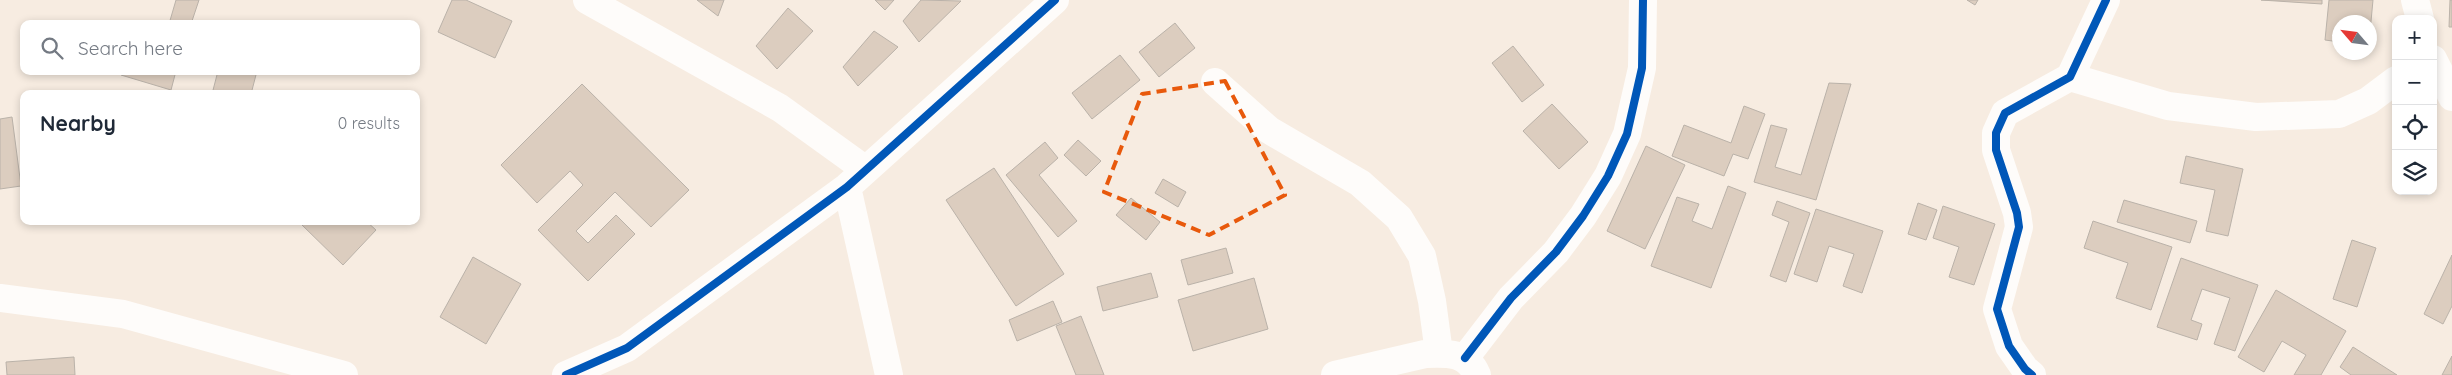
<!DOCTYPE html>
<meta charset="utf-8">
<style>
:root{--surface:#fff;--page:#f6f6f7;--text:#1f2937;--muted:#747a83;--line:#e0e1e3}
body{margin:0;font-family:Quicksand,sans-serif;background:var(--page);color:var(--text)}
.controls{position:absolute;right:15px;top:15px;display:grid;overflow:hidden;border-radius:10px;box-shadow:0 2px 8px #0003}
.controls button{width:45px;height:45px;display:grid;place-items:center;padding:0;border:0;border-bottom:1px solid var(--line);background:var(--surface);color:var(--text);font:25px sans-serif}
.compass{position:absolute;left:2332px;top:15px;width:45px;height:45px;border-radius:50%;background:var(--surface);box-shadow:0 2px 8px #0003;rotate:298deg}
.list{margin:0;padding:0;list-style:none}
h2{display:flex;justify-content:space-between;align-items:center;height:65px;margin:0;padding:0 20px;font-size:21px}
h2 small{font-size:16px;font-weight:400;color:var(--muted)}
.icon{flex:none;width:28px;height:28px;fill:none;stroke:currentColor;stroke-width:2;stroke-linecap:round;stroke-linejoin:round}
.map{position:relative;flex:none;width:2452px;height:375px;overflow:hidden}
.search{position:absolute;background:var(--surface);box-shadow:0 2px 8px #0003;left:20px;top:20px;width:400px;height:55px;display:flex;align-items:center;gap:12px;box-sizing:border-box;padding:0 18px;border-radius:10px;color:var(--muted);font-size:19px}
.panel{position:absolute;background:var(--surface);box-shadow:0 2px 8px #0003;left:20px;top:90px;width:400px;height:135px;border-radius:10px}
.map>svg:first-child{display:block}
.building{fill:#dccdbf;stroke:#bab2a9}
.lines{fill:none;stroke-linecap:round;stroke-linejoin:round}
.minor{stroke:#fefcfa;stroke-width:28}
.cycleway-casing{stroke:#fcfcfc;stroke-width:11}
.cycleway{stroke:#0057b8;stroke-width:8}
.marked{fill:none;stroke:#e8590c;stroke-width:4;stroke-dasharray:10 6;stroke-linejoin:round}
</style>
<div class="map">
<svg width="2452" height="375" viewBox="0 0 2452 375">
<rect width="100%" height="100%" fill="#f7ece1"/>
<path class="building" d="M 176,0 L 199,0 L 191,24 L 169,24 Z
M 452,0 L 466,0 L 512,21 L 495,58 L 438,32 Z
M 697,0 L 724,0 L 718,16 Z
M 875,0 L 894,0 L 885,10 Z
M 921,0 L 961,1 L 919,42 L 903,21 Z
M 1967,0 L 1978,0 L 1975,5 Z
M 2261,0 L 2322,0 L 2322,4 Z
M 2329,0 L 2373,0 L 2370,32 L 2370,22 L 2340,22 L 2340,42 L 2325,40 Z
M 2450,0 L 2452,0 L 2452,27 L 2449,27 Z
M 788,8 L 813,31 L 777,69 L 756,46 Z
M 1175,23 L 1195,48 L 1159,77 L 1139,52 Z
M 874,31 L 898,47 L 858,86 L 843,67 Z
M 1513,46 L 1544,85 L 1522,102 L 1492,63 Z
M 1120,55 L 1140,80 L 1092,119 L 1072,93 Z
M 122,71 L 176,71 L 171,90 L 121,75 Z
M 218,71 L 257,71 L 251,94 L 212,94 Z
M 1829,83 L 1851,84 L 1816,200 L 1754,182 L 1771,125 L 1787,129 L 1775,167 L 1801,175 Z
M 582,84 L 689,190 L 651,227 L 615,192 L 576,231 L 588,243 L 616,215 L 635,234 L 588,281 L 538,230 L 583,185 L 570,171 L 537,203 L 501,165 Z
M 1552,104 L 1588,142 L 1559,169 L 1523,131 Z
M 1744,106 L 1765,114 L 1748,159 L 1733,154 L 1724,176 L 1672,156 L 1684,125 L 1731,143 Z
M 12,117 L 21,186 L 0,189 L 0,119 Z
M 1078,140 L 1101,161 L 1086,176 L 1064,155 Z
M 1045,142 L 1058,158 L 1039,175 L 1077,221 L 1058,237 L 1006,175 Z
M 1646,146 L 1685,165 L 1645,249 L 1607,231 Z
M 2186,156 L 2243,169 L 2228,236 L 2206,231 L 2215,190 L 2180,183 Z
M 994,168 L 1064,274 L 1016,306 L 946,200 Z
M 1163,179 L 1186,192 L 1178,207 L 1155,193 Z
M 1728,186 L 1746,193 L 1711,288 L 1651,266 L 1677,197 L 1699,204 L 1692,221 L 1712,229 Z
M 1131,198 L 1160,222 L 1146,240 L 1116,215 Z
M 2124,200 L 2197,221 L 2190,243 L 2117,222 Z
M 1777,201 L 1810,213 L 1786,282 L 1770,276 L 1789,222 L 1772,215 Z
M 1918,203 L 1937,210 L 1926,240 L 1908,234 Z
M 1943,206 L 1995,224 L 1974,285 L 1949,277 L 1959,247 L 1933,238 Z
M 1816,209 L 1883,231 L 1862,293 L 1843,286 L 1854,254 L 1829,246 L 1817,282 L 1794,274 Z
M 305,221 L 366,221 L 376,230 L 343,265 L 302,225 Z
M 2093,221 L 2172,247 L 2151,310 L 2116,298 L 2128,263 L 2084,248 Z
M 2352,240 L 2376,248 L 2357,307 L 2333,299 Z
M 1226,248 L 1233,273 L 1188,285 L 1181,260 Z
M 2452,255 L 2452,306 L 2443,324 L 2424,314 Z
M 473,257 L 521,284 L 486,344 L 440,317 Z
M 2181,258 L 2258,285 L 2235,351 L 2214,344 L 2230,298 L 2202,289 L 2191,320 L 2202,324 L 2197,340 L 2157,327 Z
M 1151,273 L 1158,297 L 1103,311 L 1097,287 Z
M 1254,278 L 1268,329 L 1193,351 L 1178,300 Z
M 2276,290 L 2346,331 L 2321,375 L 2294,375 L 2306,355 L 2282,341 L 2264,372 L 2238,357 Z
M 1053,301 L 1062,322 L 1017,341 L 1009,320 Z
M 1081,316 L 1104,375 L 1076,375 L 1056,326 Z
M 2353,347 L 2397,375 L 2351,375 L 2340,367 Z
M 2452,356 L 2452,375 L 2442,375 Z
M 74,357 L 75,375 L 7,375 L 6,362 Z"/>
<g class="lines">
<path class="minor" d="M 587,0 L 780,108 L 866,170
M 2415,0 L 2420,19
M 2433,59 L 2452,97
M 2070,77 L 2168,106 L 2256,117 L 2339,114 L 2368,101 L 2396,80
M 1215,82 L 1269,130 L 1360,183 L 1399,218 L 1422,256 L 1432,301 L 1439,353
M 847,187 L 889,375
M 0,298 L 123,314 L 344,375
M 1465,358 L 1511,298 L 1556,252 L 1583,216 L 1608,176 L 1627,134 L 1642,68 L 1643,0
M 566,375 L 627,348 L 847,187 L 1055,0
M 1335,375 L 1425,354 C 1448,353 1467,352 1477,375
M 2032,375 L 2025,369 L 2009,346 L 1997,309 L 2019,227 L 2017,213 L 1996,150 L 1996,133 L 2005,113 L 2070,77 L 2106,0"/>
<defs>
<path id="cycleway" d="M 1465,358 L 1511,298 L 1556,252 L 1583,216 L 1608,176 L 1627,134 L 1642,68 L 1643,0
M 566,375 L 627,348 L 847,187 L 1055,0
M 2032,375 L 2025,369 L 2009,346 L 1997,309 L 2019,227 L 2017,213 L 1996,150 L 1996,133 L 2005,113 L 2070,77 L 2106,0"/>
</defs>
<use href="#cycleway" class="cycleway-casing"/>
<use href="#cycleway" class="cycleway"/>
</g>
<path class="marked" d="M 1225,81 L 1285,195 L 1209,235 L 1104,192 L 1142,94 Z"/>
</svg>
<div class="controls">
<button>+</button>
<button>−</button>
<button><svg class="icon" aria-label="locate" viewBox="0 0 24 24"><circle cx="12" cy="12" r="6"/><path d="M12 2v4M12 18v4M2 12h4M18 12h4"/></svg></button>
<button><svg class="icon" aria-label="layers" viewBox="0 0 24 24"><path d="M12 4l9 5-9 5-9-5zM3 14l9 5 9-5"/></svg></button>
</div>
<svg class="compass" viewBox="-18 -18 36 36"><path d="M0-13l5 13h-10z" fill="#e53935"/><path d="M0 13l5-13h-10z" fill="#747a83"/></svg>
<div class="search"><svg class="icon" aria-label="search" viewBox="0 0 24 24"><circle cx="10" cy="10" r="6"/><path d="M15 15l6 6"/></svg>Search here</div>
<section class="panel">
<h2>Nearby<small>0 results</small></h2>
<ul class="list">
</ul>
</section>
</div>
